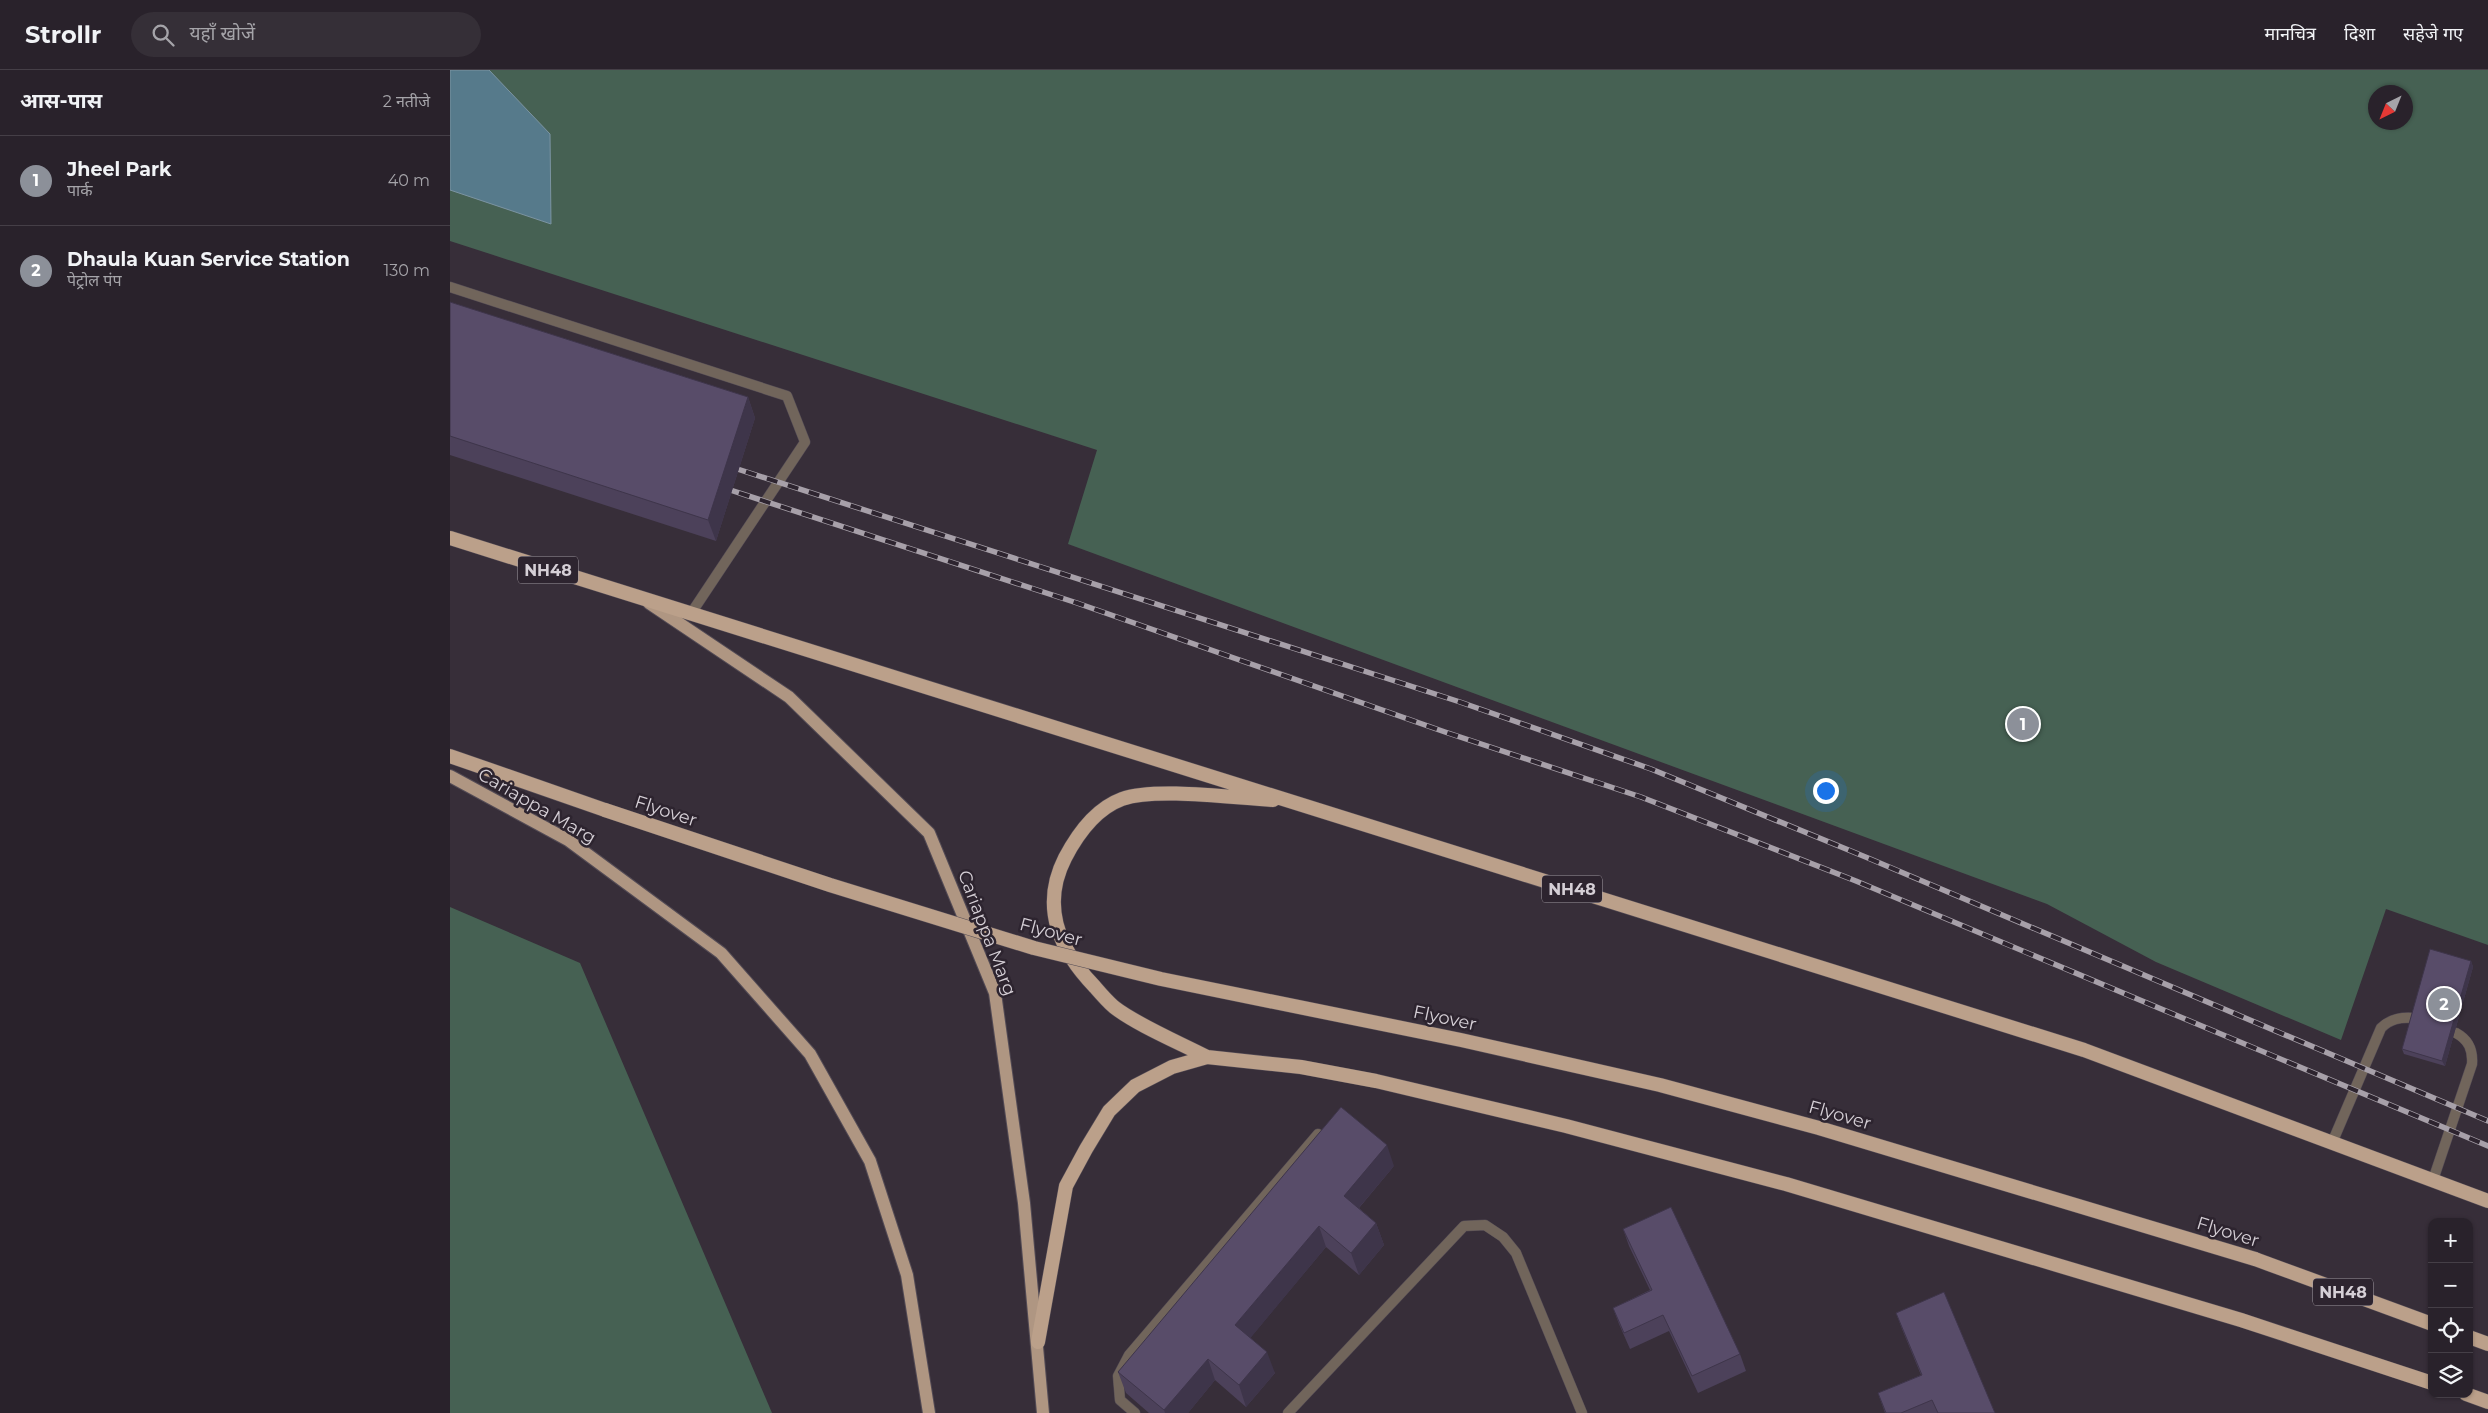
<!DOCTYPE html>
<html lang="hi">
<meta charset="utf-8">
<style>
:root{--surface:#29222b;--page:#352f37;--text:#f1f3f6;--muted:#a5a4a9;--line:#453f47;--accent:#8c9099}
body{margin:0;font-family:Montserrat,"Noto Sans Devanagari",sans-serif;background:var(--page);color:var(--text)}
.controls{position:absolute;right:15px;bottom:15px;display:grid;overflow:hidden;border-radius:10px;box-shadow:0 1px 4px #0004}
.controls button{width:45px;height:45px;display:grid;place-items:center;padding:0;border:0;border-bottom:1px solid var(--line);background:var(--surface);color:var(--text);font:25px sans-serif}
.compass{position:absolute;left:1918px;top:15px;width:45px;height:45px;border-radius:50%;background:var(--surface);box-shadow:0 1px 4px #0004;rotate:223deg}
.you{position:absolute;left:1375px;top:720px;width:18px;height:18px;margin:-12px;border:4px solid #fff;border-radius:50%;background:#1a73e8;box-shadow:0 0 0 8px #1a73e833}
.badge{display:grid;place-items:center;width:32px;height:32px;border-radius:50%;background:var(--accent);color:#fff;font-size:16px;font-weight:700}
.pin{position:absolute;translate:-50% -50%;border:2px solid #fff;box-shadow:0 1px 5px #0006}
.list{margin:0;padding:0;list-style:none}
h2{display:flex;justify-content:space-between;align-items:center;height:65px;margin:0;padding:0 20px;font-size:21px}
h2 small{font-size:16px;font-weight:400;color:var(--muted)}
.list li{display:grid;grid-template-columns:32px 1fr auto;gap:15px;align-items:center;box-sizing:border-box;height:90px;padding:0 20px;border-top:1px solid var(--line)}
.list b{display:block;font-size:19px;white-space:nowrap}
.list p{margin:0;font-size:16px;white-space:nowrap;color:var(--muted)}
.list em{font-size:16px;font-style:normal;color:var(--muted)}
.icon{flex:none;width:28px;height:28px;fill:none;stroke:currentColor;stroke-width:2;stroke-linecap:round;stroke-linejoin:round}
.map{position:relative;flex:none;width:2038px;height:1343px;overflow:hidden}
header{display:flex;align-items:center;gap:30px;box-sizing:border-box;height:70px;padding:0 25px;background:var(--surface);border-bottom:1px solid var(--line)}
header strong{font-size:24px}
nav{display:flex;gap:28px;margin-inline-start:auto;font-size:18px}
.search{width:350px;height:45px;background:var(--page);display:flex;align-items:center;gap:12px;box-sizing:border-box;padding:0 18px;border-radius:28px;color:var(--muted);font-size:19px}
main{display:flex}
aside{flex:1;background:var(--surface)}
.map>svg:first-child{display:block}
.green{fill:#466153;fill-rule:evenodd}
.water{fill:#567a8b;stroke:#7c94a2}
.lines{fill:none;stroke-linecap:round;stroke-linejoin:round}
.service-casing{stroke:#534b55;stroke-width:11}
.primary-casing{stroke:#534b55;stroke-width:14}
.trunk-casing{stroke:#534b55;stroke-width:15}
.service{stroke:#71655b;stroke-width:10}
.primary{stroke:#af9682;stroke-width:12}
.trunk{stroke:#bba08a;stroke-width:14}
.rail-casing{stroke:#a7a0a9;stroke-width:5.5}
.rail{stroke:#2d242f;stroke-width:4;stroke-dasharray:11;stroke-linecap:butt}
.trunk-bridge-casing{stroke:#534b55;stroke-width:15;stroke-linecap:butt}
.trunk-bridge{stroke:#bba08a;stroke-width:14}
.wall{fill:#4c415a}
.shaded-wall{fill:#3e354a}
.building{fill:#584c69;stroke:#3e354a}
.labels{text-anchor:middle;dominant-baseline:central;stroke-width:5;stroke-linejoin:round;paint-order:stroke}
.shield{fill:#2d242f;stroke:#a39ca4;stroke-width:1}
.shield-label{font-size:16px;font-weight:bold;fill:#d5cfd6}
.street-label{font-size:18px;fill:#d5cfd6;stroke:#2d242f}
</style>
<header>
<strong>Strollr</strong>
<div class="search"><svg class="icon" aria-label="search" viewBox="0 0 24 24"><circle cx="10" cy="10" r="6"/><path d="M15 15l6 6"/></svg>यहाँ खोजें</div>
<nav><a>मानचित्र</a><a>दिशा</a><a>सहेजे गए</a></nav>
</header>
<main>
<aside>
<h2>आस-पास<small>2 नतीजे</small></h2>
<ul class="list">
<li><span class="badge">1</span><div><b>Jheel Park</b><p>पार्क</p></div><em>40 m</em></li>
<li><span class="badge">2</span><div><b>Dhaula Kuan Service Station</b><p>पेट्रोल पंप</p></div><em>130 m</em></li>
</ul>
</aside>
<div class="map">
<svg width="2038" height="1343" viewBox="0 0 2038 1343">
<rect width="100%" height="100%" fill="#372e39"/>
<path class="green" d="M 0,0 L 2038,0 L 2038,875 L 1936,839 L 1891,970 L 1706,892 L 1597,834 L 618,474 L 647,380 L 0,171 ZM 1926,22 L 1956,22 L 1956,52 L 1926,52 Z
M 0,837 L 130,893 L 322,1343 L 0,1343 Z"/>
<path class="water" d="M 0,0 L 39,0 L 100,64 L 101,154 L 0,120 Z"/>
<g class="lines">
<defs>
<path id="service" d="M 0,217 L 337,326 L 355,372 L 240,545
M 1882,1073 L 1931,958 C 1940,949 1950,947 1963,948
M 1983,1110 L 2022,994 C 2023,980 2019,970 2006,963
M 685,1343 L 670,1330 L 668,1306 L 679,1285 L 868,1064
M 838,1343 L 1014,1156 L 1035,1155 L 1053,1167 L 1066,1183 L 1132,1343"/>
<path id="primary" d="M 199,533 L 339,627 L 479,763 L 545,923 L 574,1133 L 593,1343
M 0,706 L 118,770 L 271,883 L 360,984 L 420,1091 L 457,1205 L 479,1343"/>
<path id="trunk" d="M 0,468 L 1634,980 L 2038,1131
M 0,686 L 155,740
M 757,987 C 730,973 687,955 664,937 C 657,931 651,924 645,917 C 610,881 590,837 615,788 C 627,765 645,739 672,729 C 706,717 784,728 823,730
M 1805,1189 L 1982,1254
M 2019,1267 L 2038,1274
M 588,1272 L 616,1116 L 636,1079 L 659,1041 L 685,1016 L 722,997 L 757,987 L 851,997 L 926,1011 L 1116,1056 L 1336,1114 L 1791,1250 L 1982,1313
M 2016,1324 L 2038,1332"/>
</defs>
<use href="#service" class="service-casing"/>
<use href="#primary" class="primary-casing"/>
<use href="#trunk" class="trunk-casing"/>
<use href="#service" class="service"/>
<use href="#primary" class="primary"/>
<use href="#trunk" class="trunk"/>
<defs>
<path id="rail" d="M 275,395 L 1010,632 L 1201,699 L 1418,788 L 2038,1051
M 268,416 L 627,533 L 995,662 L 1191,727 L 1406,811 L 2038,1076"/>
</defs>
<use href="#rail" class="rail-casing"/>
<use href="#rail" class="rail"/>
<defs>
<path id="trunk-bridge" d="M 155,740 L 380,815 L 584,878 L 711,909 L 1011,970 L 1210,1015 L 1369,1058 L 1805,1189"/>
</defs>
<use href="#trunk-bridge" class="trunk-bridge-casing"/>
<use href="#trunk-bridge" class="trunk-bridge"/>
</g>
<path class="wall" d="M 0,232 L 298,327 L 305,348 L 266,471 L 0,385 Z
M 2021,891 L 2023,897 L 1995,996 L 1954,984 L 1952,979 Z
M 944,1096 L 909,1138 L 926,1153 L 934,1175 L 909,1205 L 876,1177 L 800,1268 L 825,1303 L 796,1337 L 765,1310 L 738,1343 L 699,1343 L 676,1323 L 668,1302 Z
M 1173,1159 L 1290,1284 L 1296,1301 L 1248,1323 L 1219,1261 L 1180,1279 L 1169,1254 L 1163,1238 L 1200,1220 L 1179,1176 Z
M 1446,1243 L 1545,1343 L 1435,1343 L 1428,1323 L 1471,1305 L 1452,1259 Z"/>
<path class="shaded-wall" d="M 298,327 L 305,348 L 266,471 L 258,450 Z
M 2021,891 L 2023,897 L 1995,996 L 1992,991 Z
M 937,1075 L 944,1096 L 901,1147 L 894,1126 Z
M 926,1153 L 934,1175 L 909,1205 L 901,1183 Z
M 869,1156 L 876,1177 L 793,1277 L 785,1255 Z
M 817,1282 L 825,1303 L 796,1337 L 789,1315 Z
M 758,1289 L 765,1310 L 738,1343 L 715,1343 L 714,1340 Z"/>
<path class="building" d="M 0,232 L 298,327 L 258,450 L 0,366 Z
M 1980,879 L 2021,891 L 1992,991 L 1952,979 Z
M 891,1037 L 937,1075 L 894,1126 L 926,1153 L 901,1183 L 869,1156 L 785,1255 L 817,1282 L 789,1315 L 758,1289 L 714,1340 L 668,1302 Z
M 1221,1137 L 1290,1284 L 1242,1306 L 1213,1245 L 1174,1263 L 1163,1238 L 1202,1220 L 1173,1159 Z
M 1494,1222 L 1545,1343 L 1488,1343 L 1482,1330 L 1451,1343 L 1436,1343 L 1428,1323 L 1472,1305 L 1446,1243 Z"/>
<g class="labels">
<g class="shield">
<rect x="68" y="486.5" width="60" height="27" rx="4"/>
<rect x="1092" y="805.5" width="60" height="27" rx="4"/>
<rect x="1863" y="1208.5" width="60" height="27" rx="4"/>
</g>
<g class="shield-label">
<text x="98" y="500">NH48</text>
<text x="1122" y="819">NH48</text>
<text x="1893" y="1222">NH48</text>
</g>
<g class="street-label">
<text transform="translate(87 736) rotate(30)">Cariappa Marg</text>
<text transform="translate(216 741) rotate(18)">Flyover</text>
<text transform="translate(601 862) rotate(15)">Flyover</text>
<text transform="translate(537 863) rotate(69)">Cariappa Marg</text>
<text transform="translate(995 948) rotate(12)">Flyover</text>
<text transform="translate(1390 1045) rotate(16)">Flyover</text>
<text transform="translate(1778 1162) rotate(17)">Flyover</text>
</g>
</g>
</svg>
<div class="controls">
<button>+</button>
<button>−</button>
<button><svg class="icon" aria-label="locate" viewBox="0 0 24 24"><circle cx="12" cy="12" r="6"/><path d="M12 2v4M12 18v4M2 12h4M18 12h4"/></svg></button>
<button><svg class="icon" aria-label="layers" viewBox="0 0 24 24"><path d="M12 4l9 5-9 5-9-5zM3 14l9 5 9-5"/></svg></button>
</div>
<svg class="compass" viewBox="-18 -18 36 36"><path d="M0-13l5 13h-10z" fill="#e53935"/><path d="M0 13l5-13h-10z" fill="#a5a4a9"/></svg>
<div class="you"></div>
<div class="pin badge" style="left:1573px;top:654px">1</div>
<div class="pin badge" style="left:1994px;top:934px">2</div>
</div>
</main>
